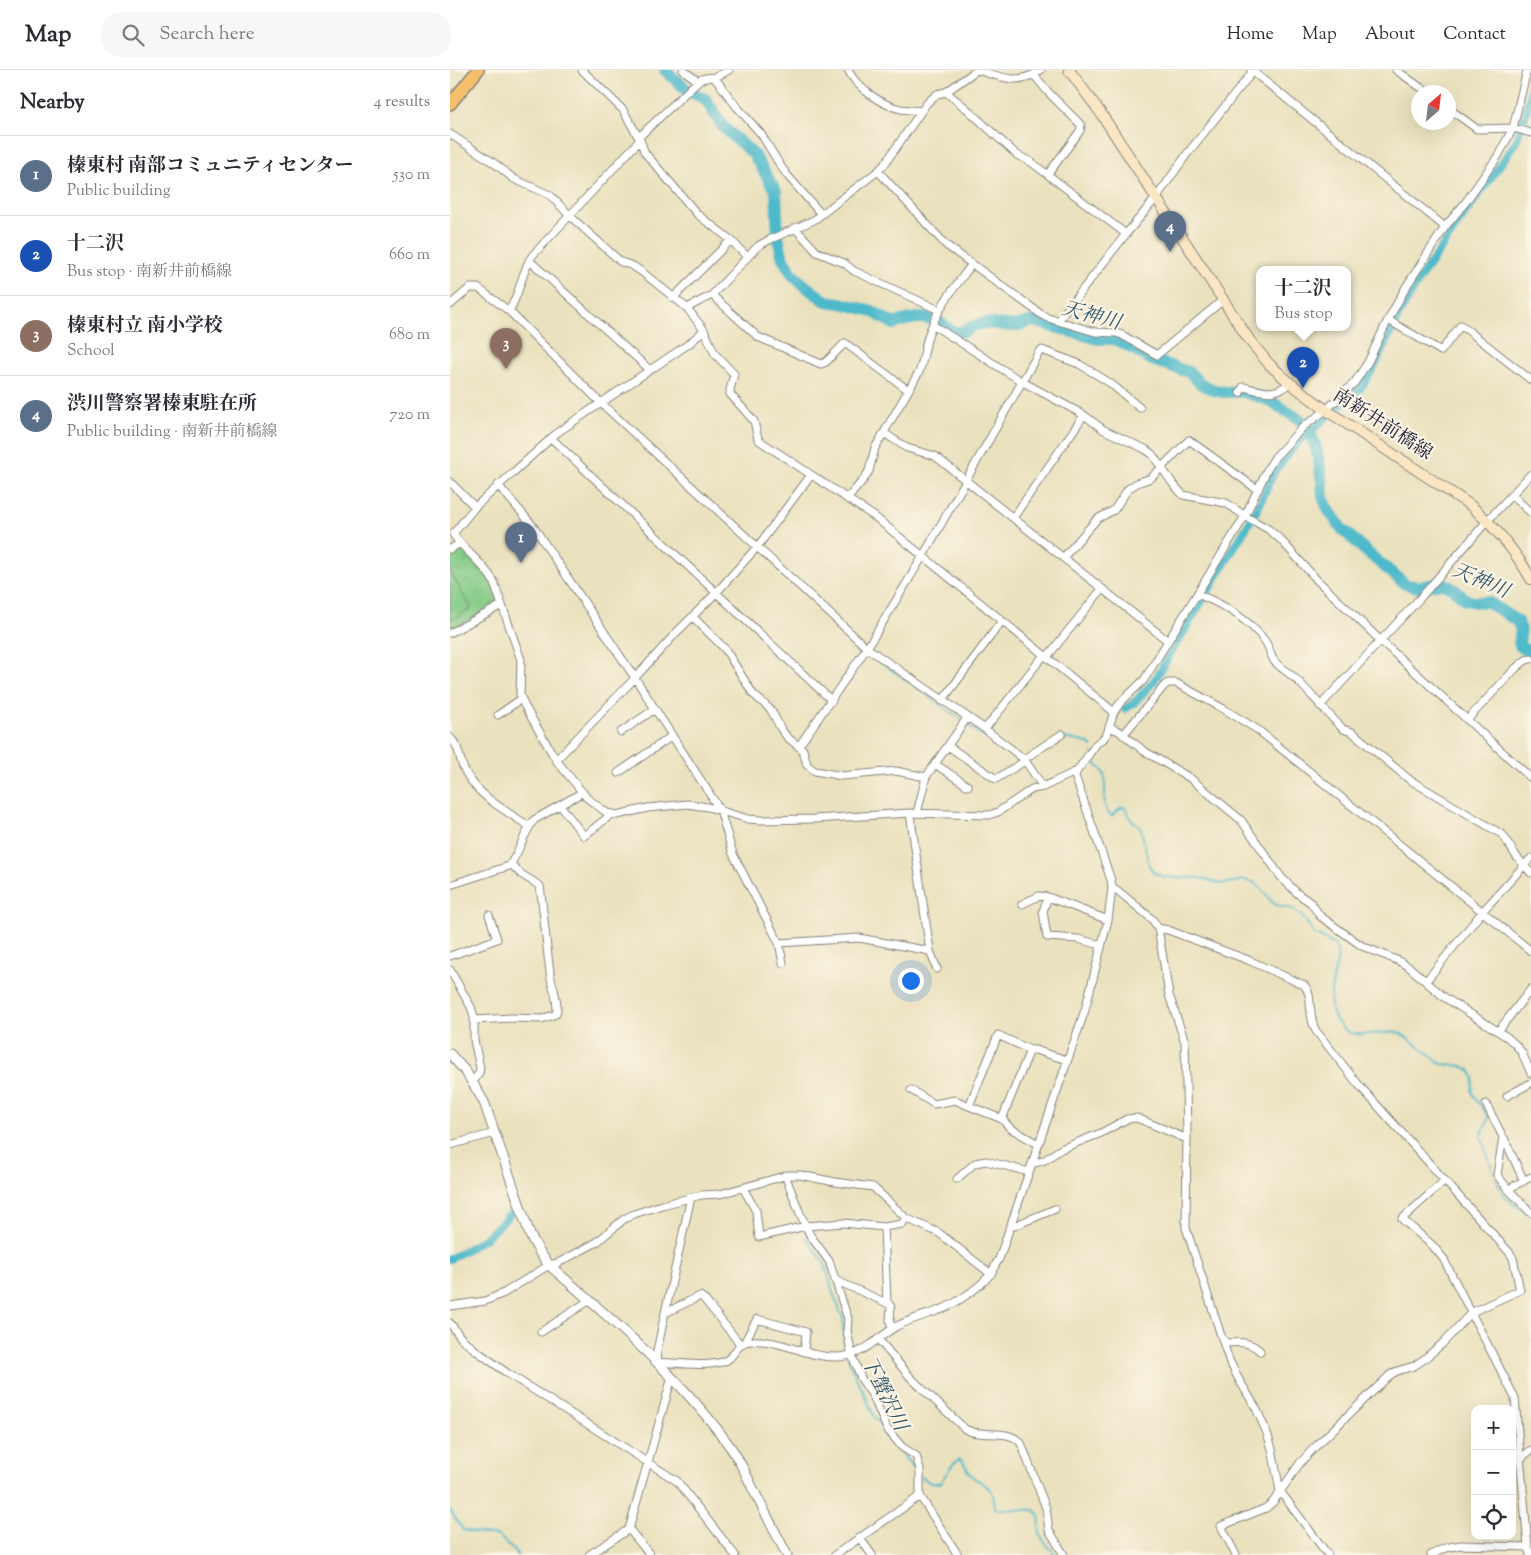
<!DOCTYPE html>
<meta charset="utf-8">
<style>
:root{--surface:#fff;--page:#f7f7f7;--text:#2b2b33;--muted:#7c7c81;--line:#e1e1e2;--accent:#7c3aed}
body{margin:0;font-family:"Sorts Mill Goudy","Noto Serif JP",serif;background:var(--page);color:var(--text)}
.controls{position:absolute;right:15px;bottom:15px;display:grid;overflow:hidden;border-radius:10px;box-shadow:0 5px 20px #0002}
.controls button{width:45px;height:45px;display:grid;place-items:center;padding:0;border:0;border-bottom:1px solid var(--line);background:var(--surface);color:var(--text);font:25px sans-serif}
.compass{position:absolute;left:961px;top:15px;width:45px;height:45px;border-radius:50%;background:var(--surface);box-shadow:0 5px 20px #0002;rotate:28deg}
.you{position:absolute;left:460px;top:910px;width:18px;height:18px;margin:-12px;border:4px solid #fff;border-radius:50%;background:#1a73e8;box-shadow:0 0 0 8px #1a73e833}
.badge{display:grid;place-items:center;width:32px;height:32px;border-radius:50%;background:var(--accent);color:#fff;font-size:16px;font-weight:700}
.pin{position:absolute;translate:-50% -41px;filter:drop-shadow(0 1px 2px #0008)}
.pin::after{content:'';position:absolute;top:26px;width:18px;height:15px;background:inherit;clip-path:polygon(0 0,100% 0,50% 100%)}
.popup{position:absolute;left:806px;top:196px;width:95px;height:65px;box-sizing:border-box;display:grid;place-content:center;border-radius:10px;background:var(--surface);filter:drop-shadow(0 1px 4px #0005);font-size:16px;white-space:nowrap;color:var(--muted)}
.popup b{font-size:19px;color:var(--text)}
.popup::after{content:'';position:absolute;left:50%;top:100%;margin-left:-10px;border:10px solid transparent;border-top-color:var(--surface)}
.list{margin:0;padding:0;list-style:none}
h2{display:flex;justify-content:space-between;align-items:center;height:65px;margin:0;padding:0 20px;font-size:21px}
h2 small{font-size:16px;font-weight:400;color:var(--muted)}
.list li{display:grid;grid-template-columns:32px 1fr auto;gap:15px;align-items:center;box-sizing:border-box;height:80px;padding:0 20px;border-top:1px solid var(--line)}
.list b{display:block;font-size:19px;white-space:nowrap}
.list p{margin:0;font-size:16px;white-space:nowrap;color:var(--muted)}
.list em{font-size:16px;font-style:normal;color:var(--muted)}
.icon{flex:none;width:28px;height:28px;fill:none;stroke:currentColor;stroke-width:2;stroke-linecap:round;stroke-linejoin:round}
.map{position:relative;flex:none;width:1081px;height:1485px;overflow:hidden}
header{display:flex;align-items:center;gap:30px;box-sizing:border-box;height:70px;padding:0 25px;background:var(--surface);border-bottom:1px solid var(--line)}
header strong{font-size:24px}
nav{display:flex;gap:28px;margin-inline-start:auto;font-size:18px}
.search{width:350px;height:45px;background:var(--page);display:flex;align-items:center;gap:12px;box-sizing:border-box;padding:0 18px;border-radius:20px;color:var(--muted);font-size:19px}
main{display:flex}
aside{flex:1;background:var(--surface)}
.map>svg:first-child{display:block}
.park{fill:url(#park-crowns);stroke:#527661}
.pitch{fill:#83cb87;stroke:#527661}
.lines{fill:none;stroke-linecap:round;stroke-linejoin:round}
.stream{stroke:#4eb9cb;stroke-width:2}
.canal{stroke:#4eb9cb;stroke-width:8}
.river{stroke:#4eb9cb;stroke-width:12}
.minor-casing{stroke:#86827c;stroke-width:9}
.tertiary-casing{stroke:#86827c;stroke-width:11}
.secondary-casing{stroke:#86827c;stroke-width:12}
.primary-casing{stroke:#86827c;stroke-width:14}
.minor{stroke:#fff;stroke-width:7}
.tertiary{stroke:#fff;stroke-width:9}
.secondary{stroke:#fbe6c4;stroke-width:10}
.primary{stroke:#f6c06b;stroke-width:11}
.labels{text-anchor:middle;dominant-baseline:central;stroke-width:4.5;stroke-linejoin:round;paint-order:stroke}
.street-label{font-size:19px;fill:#22223b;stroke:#fcf5e5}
.water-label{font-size:20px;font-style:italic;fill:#31576d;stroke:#fcf5e5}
</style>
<header>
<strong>Map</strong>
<div class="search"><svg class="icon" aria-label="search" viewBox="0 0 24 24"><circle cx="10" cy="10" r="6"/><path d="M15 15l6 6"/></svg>Search here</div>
<nav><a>Home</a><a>Map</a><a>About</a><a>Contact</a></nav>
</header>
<main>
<aside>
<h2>Nearby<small>4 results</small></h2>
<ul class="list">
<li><span class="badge" style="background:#5c6f8a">1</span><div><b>榛東村 南部コミュニティセンター</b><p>Public building</p></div><em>530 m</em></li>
<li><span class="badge" style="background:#1a4fb4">2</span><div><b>十二沢</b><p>Bus stop · 南新井前橋線</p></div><em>660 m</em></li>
<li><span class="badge" style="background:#8d6e63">3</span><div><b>榛東村立 南小学校</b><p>School</p></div><em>680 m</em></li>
<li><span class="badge" style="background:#5c6f8a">4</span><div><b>渋川警察署榛東駐在所</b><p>Public building · 南新井前橋線</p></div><em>720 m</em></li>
</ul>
</aside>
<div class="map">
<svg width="1081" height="1485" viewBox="0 0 1081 1485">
<defs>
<pattern id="park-crowns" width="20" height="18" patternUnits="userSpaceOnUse" patternTransform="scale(1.25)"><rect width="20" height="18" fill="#83cb87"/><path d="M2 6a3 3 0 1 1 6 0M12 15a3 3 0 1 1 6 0" fill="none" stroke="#71ae75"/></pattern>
</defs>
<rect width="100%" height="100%" fill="#fcf5e5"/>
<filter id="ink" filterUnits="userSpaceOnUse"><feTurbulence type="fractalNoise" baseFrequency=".02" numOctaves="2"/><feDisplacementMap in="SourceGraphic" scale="10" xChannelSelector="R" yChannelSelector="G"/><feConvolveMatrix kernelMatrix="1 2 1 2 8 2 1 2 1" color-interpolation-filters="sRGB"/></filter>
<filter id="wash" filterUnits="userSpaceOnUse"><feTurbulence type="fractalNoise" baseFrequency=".0096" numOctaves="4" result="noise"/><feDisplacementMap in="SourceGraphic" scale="20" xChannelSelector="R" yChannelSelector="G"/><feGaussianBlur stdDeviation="1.12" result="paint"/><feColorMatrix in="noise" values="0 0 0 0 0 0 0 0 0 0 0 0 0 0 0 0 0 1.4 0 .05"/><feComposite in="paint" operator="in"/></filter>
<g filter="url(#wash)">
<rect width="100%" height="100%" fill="#eae1be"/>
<path class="park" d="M 5,479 L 14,481 L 38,507 L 48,530 L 48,534 L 0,560 L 0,482 Z"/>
<path class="pitch" d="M 0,501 L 21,539 L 0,550 Z"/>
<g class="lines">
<path class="stream" d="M 421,585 L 513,651
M 516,654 L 569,691
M 643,683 L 643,692 C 646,695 650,697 652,700 C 661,713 647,737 662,746 L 670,738 L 674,737 L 677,741 L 680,748 L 691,759 L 699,795 L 703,802 L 714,807 L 750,808 L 773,814 L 794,810 L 803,812 L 810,817 L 822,832 L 826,835 L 843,839 L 853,847 L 864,864 L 885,875 C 890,883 887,892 885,901 C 881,920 875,941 891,956 C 895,961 901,964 908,964 C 920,965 934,963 947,962 L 952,964 L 992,994 L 1012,996 L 1020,1000 L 1024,1008 L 1022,1021 L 1025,1028 L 1038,1045 L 1038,1050 L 1031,1066 L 1035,1079 L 1044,1103
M 579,690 L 615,668 L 638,673 L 642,677
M 1046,1108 C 1051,1125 1061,1134 1076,1142
M 356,1167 L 375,1194 L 383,1223 L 393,1248 L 394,1272 L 397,1283
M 398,1287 L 401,1297 L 416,1327 L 424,1347 L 430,1354 L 435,1366 L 467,1401
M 472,1407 L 480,1413 L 490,1413 L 503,1394 L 510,1389 C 516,1394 516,1400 522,1406 C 529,1413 537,1413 543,1424 C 545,1429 543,1435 546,1439 L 584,1440 C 593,1445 588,1455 590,1464 C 592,1472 601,1477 605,1485
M 0,1440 L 13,1460 L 26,1463 L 49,1466 L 68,1485"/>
<path class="canal" d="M 675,639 L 684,633 L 704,611 L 807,440 L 824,402 L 849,371 L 910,319 L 923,299 L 949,245 L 970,208 L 1066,72 L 1076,43 L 1081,17
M 0,1189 L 36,1168 L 60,1144"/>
<path class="river" d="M 215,0 L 237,20 L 255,29 L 260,36 L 273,57 L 301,82 L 306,88 L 326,122 L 328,167 L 333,189 L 343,205 L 359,219 L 376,231 L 390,233 L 422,241 L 444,254 C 457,249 473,245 487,251 C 493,254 499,259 504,263 L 515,261 L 523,256 L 535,253 L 565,256 L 583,251 L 648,269 L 664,269 L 670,271 L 702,290 L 739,302 L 751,314 L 764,320 L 774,322 L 794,322 L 813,328 L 825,334 L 853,352 L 859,359 L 867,381 L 872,411 L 873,427 L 878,439 L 891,458 L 918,483 L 955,514 L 968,517 L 993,513 L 1005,520 L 1016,530 L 1025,532 L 1038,532 L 1067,551 L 1071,560 L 1069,572 L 1071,577 L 1073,579 L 1081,581"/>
</g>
</g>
<g filter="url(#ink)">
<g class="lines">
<defs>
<path id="minor" d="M 132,0 L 173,40 L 190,70 L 195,83 L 248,145 L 281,170 L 297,187
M 233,0 L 248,11
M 398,0 C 407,18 431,35 451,39 C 457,40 464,40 471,41
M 527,0 C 552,7 568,16 591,0
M 801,0 L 995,157
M 946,0 L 977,22
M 584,5 L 598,22 L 631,55 L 630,61 L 598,104
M 264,7 L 287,37 L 311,64 L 330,95 L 337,105 L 371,144
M 496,22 L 517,39 L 567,85 L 581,92 L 676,164
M 998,38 L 1027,59 L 1063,58 L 1081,63
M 0,64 L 44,93 L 64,109 L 100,125 L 120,146 L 171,192 L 183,196 L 192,202 L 237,238 L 254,260 L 265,284 L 284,304 L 280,320 L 280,324 L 304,351 L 308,369 L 310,371 L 425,447 L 664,642
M 189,67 L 248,11 C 254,7 257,8 264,7 C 269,6 274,3 279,0
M 428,101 L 496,175 L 592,245 L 598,248 L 645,262 L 666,263 L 672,265 L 707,285 L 773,230
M 345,158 L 367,182 L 394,193 L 404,201 L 489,240
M 79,190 L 200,300
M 262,225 L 308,267 L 371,294 L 376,292 L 395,273 L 458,320
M 223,228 L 281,170
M 0,235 L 20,218 L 28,218 L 59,241 L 151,333 L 417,578 L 535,659 L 574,689 L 593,717
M 237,238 L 262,225 L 308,176 L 319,170 L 364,150 L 428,101 L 434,95 L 477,33 L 487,24 L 496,22 L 527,0
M 59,241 C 70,224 71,203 82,186 L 190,70
M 938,250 L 991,281 L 1011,255 L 1081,310
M 608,251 L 676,164 L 706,128 L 737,84 L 804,0
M 483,255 L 571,311 L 634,345 L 563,448
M 254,260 L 240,273 L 108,362 L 25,437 L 3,464 C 15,482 34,493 44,512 L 71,590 L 70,624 L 74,635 L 106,690 L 137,728 L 157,743 L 167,745 L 198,738 L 237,734 L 258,737 L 298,749 L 310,750 L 364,749 L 460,743 L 539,745 L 548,742 L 582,719 L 593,717 L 627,701
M 790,323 L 793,317 C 813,321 823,327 840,313
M 634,345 L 654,360 L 695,379 L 702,384 L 723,414 L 733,425 L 776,433 L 795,446 L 818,459 L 830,469 L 867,510 L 931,571 L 1081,708
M 434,363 L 457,378 L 485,386 L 718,571
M 101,368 L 382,631
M 0,412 L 25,437
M 48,415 L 83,456 L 185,608 L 270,740 L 283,784 L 329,873 L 333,893
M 1062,425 L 1081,443
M 397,429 L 414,409 L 419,401 L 425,378 L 469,302 C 474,290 474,279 478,267 C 486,239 505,217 522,194
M 0,479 L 9,474
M 613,488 L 647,449 L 664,440 L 678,419 L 687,413 L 701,408 L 739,370 L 808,420
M 747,524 C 773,534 798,549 815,571 C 820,578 820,586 825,592 C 833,600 844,606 851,614 C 865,629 879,645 893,659 L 902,662 L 960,710 L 1053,765 L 1066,786 L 1081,803
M 243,547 L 275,579 L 303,624 L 321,640 L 331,659 L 337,667 L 353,680 L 357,695 L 365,701 L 392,706 L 446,701 L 476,707
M 0,563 L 52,535
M 597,587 L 652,519
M 492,631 L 552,551
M 870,636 L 972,526 L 1038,450 L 1081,404
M 48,645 L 71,629
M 1017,650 L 1066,598 L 1076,590 L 1081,589
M 659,657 L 669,661 L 694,681 L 740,708 L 791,750 L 831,807 L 847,823 L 861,833 L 870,846 L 912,876 L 949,891 L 959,897 L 994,927 L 1057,967 L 1066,975 L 1072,983 L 1081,1003
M 535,659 L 594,585
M 171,662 L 205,639
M 673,665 L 715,615 L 718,613 L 726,613 L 772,638 L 808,660 L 1081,881
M 0,667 C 12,680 8,690 16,703 C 29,727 56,741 79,756
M 349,676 L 417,578 L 473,486 L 589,282 L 592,280 L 629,294 L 660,313 L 690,338
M 498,676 L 546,709 L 575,691
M 574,689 L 612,664
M 106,690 L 185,608 L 226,563 L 266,523 L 308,476 L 361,405
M 485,694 L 518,716
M 168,703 L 222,666
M 110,735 L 134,766 L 162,744
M 460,743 L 480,881 L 487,899
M 467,743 L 476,707 L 517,648
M 0,815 L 59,796 C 70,782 73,764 84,750 L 133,722
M 662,818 L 667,820 L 702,849 L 708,858 L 719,925 L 735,972 L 737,1062 L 736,1158 L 779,1290 L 788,1308 L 806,1338 L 817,1363 L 822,1379 L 830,1421 L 878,1485
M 598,827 L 593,841 L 597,867 L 628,869 L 651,875
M 572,834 L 589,826 L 598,827 L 658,850
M 708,858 L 718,860 L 798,890 L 854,915 C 864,925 857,946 866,961 L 908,1014 L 1059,1182 L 1063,1188 L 1070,1220 L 1022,1242 L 992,1274 L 973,1290 L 964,1296 L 947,1301 L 940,1305 L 865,1377 L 850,1393 L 823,1432 L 816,1438 L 771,1456 L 786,1485
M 329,873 L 409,868 L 480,881
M 0,886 L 47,869 L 39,845
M 0,900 L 21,937 L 24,947 L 24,970 L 30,998 L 29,1003 L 23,1012
M 976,911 L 1032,842 L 1081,788
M 24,950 L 62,948 L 92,949 L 106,944 C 110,932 101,915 100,902 C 96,873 94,845 90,816 L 71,804 L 61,794
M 1049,960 L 1081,919
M 461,1020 L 484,1034 L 505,1030 L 519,1036
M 1057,1026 L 1081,1013
M 1036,1034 L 1053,1067 L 1047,1105 L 1058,1119 L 1081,1107
M 552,1049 L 519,1036 L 548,965 L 580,980
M 1054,1068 L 1074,1111
M 588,1074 L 560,1058 L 552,1049 L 580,980 L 585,980 L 617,990
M 0,1075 L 45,1063
M 582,1094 L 595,1090 L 611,1079 L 651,1063 L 677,1049 L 687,1048 L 737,1069
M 335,1105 L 349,1141 L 360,1165 L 379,1191 L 398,1249 L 397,1261 L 402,1286 L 412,1310 L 423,1326 L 437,1359 L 452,1377 L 466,1386 L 470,1399 L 470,1426 L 508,1485
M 507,1109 L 525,1093 L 536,1091 L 579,1102
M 994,1111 L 952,1149 L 982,1175 L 993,1188 L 1065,1328 L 1078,1477 L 1080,1485
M 293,1118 L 306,1141 L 309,1167 L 356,1156 L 393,1153 L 434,1157 L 452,1154 L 456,1148
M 1058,1119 L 1081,1143
M 241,1127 L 215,1243 L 207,1281 L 208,1292 C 227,1293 254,1297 272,1292 C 286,1289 285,1271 301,1271 C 331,1269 358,1288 387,1287 C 414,1286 426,1268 447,1256 C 463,1248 481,1244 497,1237 C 511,1230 533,1215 542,1202 C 544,1198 546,1193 549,1189 L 635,940 L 658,850 L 662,818 L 661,810 L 625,706 L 627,701 L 647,673 L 652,670 L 657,664 L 664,642 L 670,633 L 694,610 L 718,571 L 795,446 L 817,400 L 825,387 L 853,357 L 876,340 L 905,312 L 918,292 L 937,252 L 956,217 L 995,157 L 1015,133 L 1048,86 L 1063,58 L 1077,0
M 434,1157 L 437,1233
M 559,1158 L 605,1139
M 385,1210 L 439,1234 L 441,1237 L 440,1251 L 442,1259
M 0,1236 L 35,1231 L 54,1223 L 99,1195 L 108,1193 L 147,1172 L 174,1149 L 184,1144 L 212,1135 L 251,1125 L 270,1124 L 338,1105 L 350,1105 L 385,1112 L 423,1117 L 456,1148 L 489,1163 L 541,1204
M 215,1243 L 250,1226 L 254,1229 L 290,1274
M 0,1253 L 11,1268 L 24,1279 L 57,1303 L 227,1411 L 285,1485
M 91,1262 L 140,1230
M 773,1269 L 776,1273 C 790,1272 800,1271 810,1281
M 429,1270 L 461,1308 L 515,1359 C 532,1369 557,1357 571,1373 L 596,1438 L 599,1460 L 614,1485
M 294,1273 L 307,1249 L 356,1262 L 354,1282
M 1070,1389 L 1081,1380
M 179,1459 L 200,1485
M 409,1467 L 422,1485
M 139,1485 L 179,1459 L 222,1307
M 385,1485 L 470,1426
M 981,1485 L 995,1478 L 1010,1475 L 1078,1477"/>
<path id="tertiary" d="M 0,984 L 16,1002 L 34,1032 L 80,1165 L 90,1183 L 99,1195 C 164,1252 231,1307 281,1378 C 290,1391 297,1406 304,1421 C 315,1442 326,1464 337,1485"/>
<path id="secondary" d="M 619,0 L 650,42 L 800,271 L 819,294 L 840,313 L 876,340 L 1020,435 C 1045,457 1065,480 1081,509"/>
<path id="primary" d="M 0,34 L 28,0"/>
</defs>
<use href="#minor" class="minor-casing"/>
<use href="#tertiary" class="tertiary-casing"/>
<use href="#secondary" class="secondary-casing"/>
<use href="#primary" class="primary-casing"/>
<use href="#minor" class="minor"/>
<use href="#tertiary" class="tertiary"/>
<use href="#secondary" class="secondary"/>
<use href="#primary" class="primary"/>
</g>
</g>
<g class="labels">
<g class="street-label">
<text transform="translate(932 355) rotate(33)">南新井前橋線</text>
</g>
<g class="water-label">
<text transform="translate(641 247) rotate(15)">天神川</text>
<text transform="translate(1030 512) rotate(23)">天神川</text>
<text transform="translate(433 1324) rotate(64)">下蟹沢川</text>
</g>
</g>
</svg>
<div class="controls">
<button>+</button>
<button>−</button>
<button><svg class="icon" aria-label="locate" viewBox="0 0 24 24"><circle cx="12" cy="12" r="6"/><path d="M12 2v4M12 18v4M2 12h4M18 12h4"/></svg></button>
</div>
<svg class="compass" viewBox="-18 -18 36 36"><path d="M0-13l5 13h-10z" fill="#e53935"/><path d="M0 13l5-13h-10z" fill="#7c7c81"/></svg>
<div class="you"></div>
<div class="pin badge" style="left:71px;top:493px;background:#5c6f8a">1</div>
<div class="pin badge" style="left:853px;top:318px;background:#1a4fb4">2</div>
<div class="popup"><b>十二沢</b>Bus stop</div>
<div class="pin badge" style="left:56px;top:299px;background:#8d6e63">3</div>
<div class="pin badge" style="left:720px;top:182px;background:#5c6f8a">4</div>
</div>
</main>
